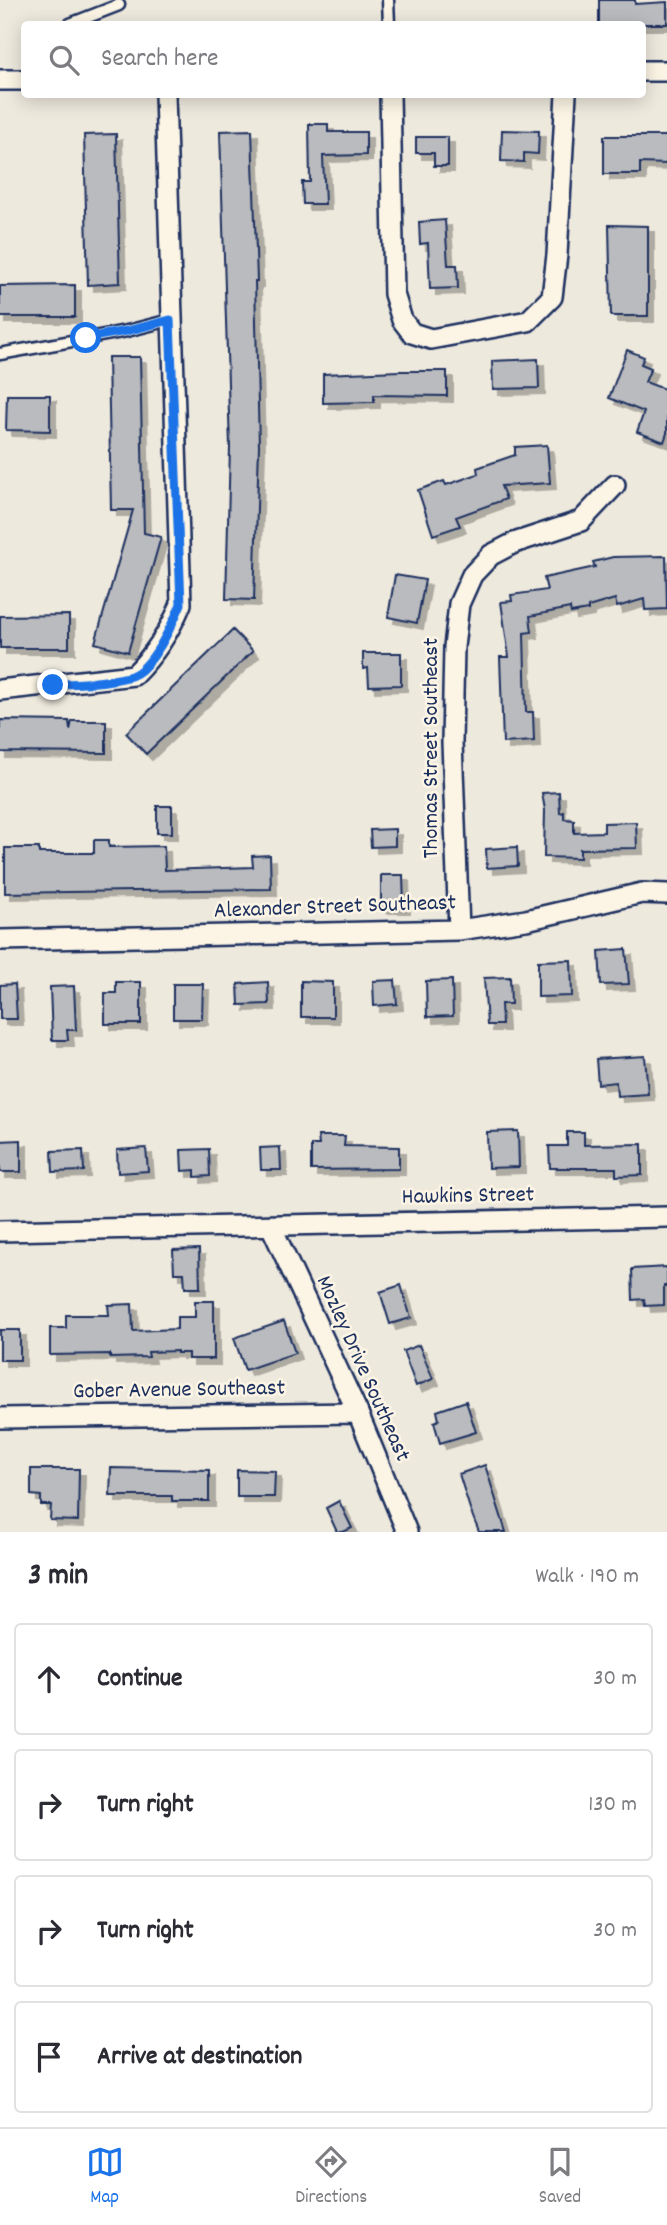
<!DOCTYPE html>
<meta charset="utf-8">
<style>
:root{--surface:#fff;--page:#f7f7f7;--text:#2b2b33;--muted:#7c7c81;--line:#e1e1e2;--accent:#1a73e8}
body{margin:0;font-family:Dekko,sans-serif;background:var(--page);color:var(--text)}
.stop{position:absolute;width:21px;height:21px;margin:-16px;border:5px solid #1a73e8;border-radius:50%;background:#fff}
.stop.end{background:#1a73e8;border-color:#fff;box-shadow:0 2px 7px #0008}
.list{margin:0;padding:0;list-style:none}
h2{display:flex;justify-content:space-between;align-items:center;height:91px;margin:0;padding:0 28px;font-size:30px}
h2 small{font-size:23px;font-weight:400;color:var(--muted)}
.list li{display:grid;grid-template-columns:46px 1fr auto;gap:21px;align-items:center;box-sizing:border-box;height:112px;margin:0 14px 14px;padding:0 14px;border:2px solid var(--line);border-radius:7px}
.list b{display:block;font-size:26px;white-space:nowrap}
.list em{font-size:23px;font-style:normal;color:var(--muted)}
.icon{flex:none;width:38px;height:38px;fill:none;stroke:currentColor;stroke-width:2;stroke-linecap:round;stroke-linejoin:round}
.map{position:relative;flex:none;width:667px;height:1532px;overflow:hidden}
.search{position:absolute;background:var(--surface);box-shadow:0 4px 18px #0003;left:21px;right:21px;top:21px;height:77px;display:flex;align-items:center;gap:18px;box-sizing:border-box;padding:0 24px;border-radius:7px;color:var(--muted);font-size:26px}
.sheet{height:595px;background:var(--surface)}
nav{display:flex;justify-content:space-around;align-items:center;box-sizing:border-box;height:98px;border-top:2px solid var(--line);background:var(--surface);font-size:19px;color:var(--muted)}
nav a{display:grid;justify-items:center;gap:4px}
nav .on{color:var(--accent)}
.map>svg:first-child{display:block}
.building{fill:#babbbe;stroke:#1b2f5e;stroke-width:2;filter:url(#shadow)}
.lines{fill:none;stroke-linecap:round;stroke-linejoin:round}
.lane-casing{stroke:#1b2f5e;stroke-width:15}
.street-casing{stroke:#1b2f5e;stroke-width:24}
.lane{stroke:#fcf5e5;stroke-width:10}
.street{stroke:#fcf5e5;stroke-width:19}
.route{stroke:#1a73e8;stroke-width:9}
.labels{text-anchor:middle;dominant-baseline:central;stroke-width:5;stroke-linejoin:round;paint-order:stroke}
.street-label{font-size:23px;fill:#1b2f5e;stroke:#fcf5e5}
</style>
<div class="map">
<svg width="667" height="1532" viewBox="0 0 667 1532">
<defs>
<filter id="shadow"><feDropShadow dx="6" dy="6" stdDeviation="0" flood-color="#0004"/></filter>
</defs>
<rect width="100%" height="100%" fill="#eee9dd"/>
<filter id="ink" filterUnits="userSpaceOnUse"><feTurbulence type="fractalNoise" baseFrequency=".0143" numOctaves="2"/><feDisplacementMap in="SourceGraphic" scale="14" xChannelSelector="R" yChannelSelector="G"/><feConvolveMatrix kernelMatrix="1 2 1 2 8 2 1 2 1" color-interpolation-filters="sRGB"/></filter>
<g filter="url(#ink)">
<path class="building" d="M 599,0 L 635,0 L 635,4 L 667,2 L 667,24 L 599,24 Z
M 309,124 L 328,124 L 328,132 L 366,132 L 366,155 L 323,156 L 325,204 L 303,204 L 302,182 L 310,182 Z
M 252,130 L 257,281 L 255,281 L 259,446 L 254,600 L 226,599 L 230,447 L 220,131 Z
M 502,130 L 539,131 L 538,154 L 524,153 L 524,162 L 501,161 Z
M 116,134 L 120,283 L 88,285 L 84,135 Z
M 604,136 L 667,136 L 667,164 L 640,163 L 640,174 L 604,174 Z
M 416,137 L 448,137 L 448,166 L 434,166 L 434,153 L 416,153 Z
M 445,220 L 448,265 L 457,265 L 458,288 L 430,289 L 428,243 L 420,244 L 419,222 Z
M 609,225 L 648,226 L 648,316 L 611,316 Z
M 75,285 L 75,317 L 0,317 L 0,286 Z
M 627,350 L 644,357 L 641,364 L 651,368 L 645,382 L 667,390 L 667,433 L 664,442 L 637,432 L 644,412 L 609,398 Z
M 108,357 L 140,357 L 144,533 L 161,537 L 128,652 L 95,643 L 133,510 L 111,510 Z
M 538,359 L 539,388 L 493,389 L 492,361 Z
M 400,371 L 447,371 L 447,396 L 374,395 L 374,402 L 323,403 L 323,374 Z
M 7,395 L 50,395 L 50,431 L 6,430 Z
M 547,445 L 550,483 L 501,486 L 506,499 L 456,517 L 460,526 L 433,535 L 418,490 L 444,481 L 446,485 L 478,474 L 477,468 L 515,455 L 515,447 Z
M 666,556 L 667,609 L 645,610 L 644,599 L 617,607 L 615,599 L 588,607 L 588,610 L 571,613 L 570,608 L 530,616 L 532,632 L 524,633 L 526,712 L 533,712 L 534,741 L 503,743 L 500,657 L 509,657 L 501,602 L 512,601 L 511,595 L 547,590 L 544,578 L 595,567 L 593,562 L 613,557 Z
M 395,575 L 425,580 L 417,623 L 388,617 Z
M 69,615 L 69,648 L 0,648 L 0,616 Z
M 233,630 L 253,651 L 146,754 L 126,733 Z
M 363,653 L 401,653 L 401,685 L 369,686 L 368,668 L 363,669 Z
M 0,720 L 69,721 L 70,730 L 72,721 L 106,721 L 106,753 L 0,752 Z
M 559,792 L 560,813 L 564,812 L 564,819 L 574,820 L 574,833 L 604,832 L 604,823 L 636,822 L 637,848 L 580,849 L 580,858 L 544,857 L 545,810 L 542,793 Z
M 157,806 L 172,806 L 172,833 L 157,833 Z
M 395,829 L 395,846 L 371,847 L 370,830 Z
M 94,840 L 109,840 L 109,847 L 164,846 L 165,870 L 253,867 L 252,856 L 270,855 L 271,889 L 5,893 L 5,848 L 39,848 L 39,853 L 94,853 Z
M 517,847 L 518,866 L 487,868 L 486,849 Z
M 381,875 L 403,875 L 404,907 L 381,907 Z
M 626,949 L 629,984 L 601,985 L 599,951 Z
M 571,960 L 572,996 L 538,997 L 538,961 Z
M 510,977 L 511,1004 L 501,1004 L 502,1025 L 487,1025 L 484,978 Z
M 395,980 L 397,1004 L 374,1006 L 373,981 Z
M 452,980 L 453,1016 L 427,1017 L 426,981 Z
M 301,981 L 333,982 L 333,1017 L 301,1017 Z
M 116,982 L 141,982 L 141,1024 L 105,1024 L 105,993 L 116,993 Z
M 268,982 L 269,1004 L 239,1005 L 238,984 Z
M 15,984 L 17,1019 L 0,1019 L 0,985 Z
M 173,984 L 203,984 L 202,1019 L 173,1019 Z
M 74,986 L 76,1030 L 67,1030 L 68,1040 L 52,1040 L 50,987 Z
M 645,1056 L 648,1094 L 617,1096 L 616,1082 L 598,1084 L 596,1059 Z
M 518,1131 L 519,1167 L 488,1168 L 487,1132 Z
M 567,1132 L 584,1132 L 584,1145 L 642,1144 L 642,1175 L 616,1176 L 616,1168 L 550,1168 L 549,1146 L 567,1146 Z
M 318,1136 L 345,1136 L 344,1146 L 399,1147 L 399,1169 L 311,1170 L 311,1145 L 319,1145 Z
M 21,1140 L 21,1172 L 0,1172 L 0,1141 Z
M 280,1147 L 281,1170 L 261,1170 L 260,1148 Z
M 146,1148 L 148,1171 L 118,1173 L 117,1150 Z
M 209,1149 L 210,1176 L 195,1177 L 195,1170 L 182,1171 L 181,1150 Z
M 83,1150 L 84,1171 L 53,1172 L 52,1151 Z
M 199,1249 L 200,1288 L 185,1288 L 184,1273 L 174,1273 L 173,1250 Z
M 667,1267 L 667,1286 L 664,1286 L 664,1305 L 645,1306 L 644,1299 L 633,1300 L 632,1269 Z
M 401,1285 L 411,1318 L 390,1324 L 380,1292 Z
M 195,1301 L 214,1301 L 214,1359 L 188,1359 L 188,1353 L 177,1353 L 177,1351 L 148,1352 L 149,1357 L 110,1358 L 110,1354 L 50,1355 L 50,1328 L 66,1328 L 66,1315 L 109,1315 L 108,1305 L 132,1304 L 133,1331 L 177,1329 L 177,1317 L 195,1317 Z
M 284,1321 L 295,1353 L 245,1370 L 234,1338 Z
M 0,1330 L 20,1330 L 20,1360 L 0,1360 Z
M 419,1345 L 433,1379 L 416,1386 L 403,1351 Z
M 466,1401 L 476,1432 L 440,1443 L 434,1422 L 439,1420 L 437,1411 Z
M 485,1465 L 506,1532 L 479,1532 L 471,1512 L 459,1474 Z
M 111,1468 L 209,1470 L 209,1501 L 172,1501 L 172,1496 L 110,1496 Z
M 31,1469 L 79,1469 L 78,1521 L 50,1520 L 51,1505 L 41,1505 L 41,1496 L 31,1495 Z
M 237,1470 L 275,1471 L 274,1497 L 237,1497 Z
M 339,1501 L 352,1528 L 343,1532 L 337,1532 L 326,1508 Z"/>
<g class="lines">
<defs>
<path id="lane" d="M 388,0 L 389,24
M 70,24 L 119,5
M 0,354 L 127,331 L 170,320"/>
<path id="street" d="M 642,71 L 667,71
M 0,80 L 24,80
M 390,94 L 394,294 L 402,320 L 412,333 L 431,339 L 528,321 L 552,297 L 557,255 L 566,94
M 0,690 L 134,675 C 155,654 170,631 181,604 L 165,94
M 459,930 L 452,742 L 454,647 L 459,604 L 472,575 L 491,555 L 514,543 L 581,521 L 615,485
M 0,940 L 459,930 L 526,920 L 642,893 L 667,894
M 271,1226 L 358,1413 L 407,1532
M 0,1231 L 667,1217
M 0,1418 L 358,1413"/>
</defs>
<use href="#lane" class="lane-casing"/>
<use href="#street" class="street-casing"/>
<use href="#lane" class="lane"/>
<use href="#street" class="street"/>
</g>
</g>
<g class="lines" filter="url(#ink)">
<path class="route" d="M 53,685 C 78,683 107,683 131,676 C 152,669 173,623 181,604 L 170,320 L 127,331 L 86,338"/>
</g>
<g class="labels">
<g class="street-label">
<text transform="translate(432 748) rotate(-90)">Thomas Street Southeast</text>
<text transform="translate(335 908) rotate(-2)">Alexander Street Southeast</text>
<text transform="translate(468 1197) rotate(-1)">Hawkins Street</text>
<text transform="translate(362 1369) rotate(66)">Mozley Drive Southeast</text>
<text transform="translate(179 1391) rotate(-1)">Gober Avenue Southeast</text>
</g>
</g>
</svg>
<div class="stop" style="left:86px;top:338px"></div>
<div class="stop end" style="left:53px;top:685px"></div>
<div class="search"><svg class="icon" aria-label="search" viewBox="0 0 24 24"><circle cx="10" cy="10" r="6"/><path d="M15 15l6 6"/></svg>Search here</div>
</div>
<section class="sheet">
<h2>3 min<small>Walk · 190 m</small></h2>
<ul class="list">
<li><svg class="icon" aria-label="ahead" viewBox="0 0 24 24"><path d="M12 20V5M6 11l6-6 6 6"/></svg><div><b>Continue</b></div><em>30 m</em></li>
<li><svg class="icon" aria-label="right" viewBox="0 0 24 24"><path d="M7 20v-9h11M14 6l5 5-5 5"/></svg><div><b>Turn right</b></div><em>130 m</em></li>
<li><svg class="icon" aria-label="right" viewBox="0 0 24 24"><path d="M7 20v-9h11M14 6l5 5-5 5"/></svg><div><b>Turn right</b></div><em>30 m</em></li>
<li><svg class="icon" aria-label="arrive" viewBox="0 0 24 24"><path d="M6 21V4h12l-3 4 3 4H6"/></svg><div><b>Arrive at destination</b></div></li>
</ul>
</section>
<nav>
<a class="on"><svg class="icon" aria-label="map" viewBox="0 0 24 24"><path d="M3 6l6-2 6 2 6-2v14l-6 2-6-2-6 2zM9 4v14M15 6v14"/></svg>Map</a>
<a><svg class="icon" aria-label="directions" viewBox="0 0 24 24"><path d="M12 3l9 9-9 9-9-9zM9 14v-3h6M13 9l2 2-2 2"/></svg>Directions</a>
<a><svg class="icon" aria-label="saved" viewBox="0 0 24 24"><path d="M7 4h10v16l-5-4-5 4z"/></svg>Saved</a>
</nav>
